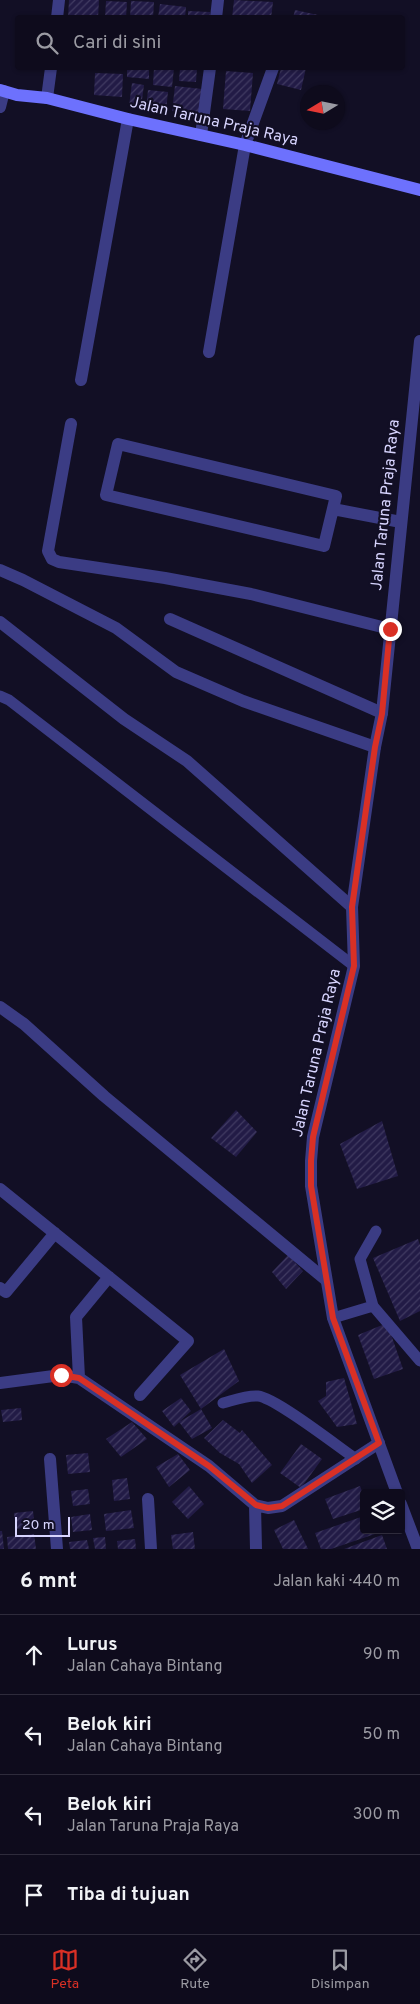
<!DOCTYPE html>
<html lang="id">
<meta charset="utf-8">
<style>
:root{--surface:#0e0b1c;--page:#1c1929;--text:#f1f3f6;--muted:#9b9ba3;--line:#2e2b3b;--accent:#d93025}
body{margin:0;font-family:Overpass,sans-serif;background:var(--page);color:var(--text)}
.controls{position:absolute;right:15px;bottom:15px;display:grid;overflow:hidden;border-radius:5px;box-shadow:0 1px 4px #0004}
.controls button{width:45px;height:45px;display:grid;place-items:center;padding:0;border:0;border-bottom:1px solid var(--line);background:var(--surface);color:var(--text);font:25px sans-serif}
.compass{position:absolute;left:300px;top:85px;width:45px;height:45px;border-radius:50%;background:var(--surface);box-shadow:0 1px 4px #0004;rotate:260deg}
.scale{position:absolute;left:15px;bottom:12px;width:55px;box-sizing:border-box;padding-left:5px;border:2px solid #d7d4fe;border-top:0;font-size:14px;line-height:18px;white-space:nowrap;color:#d7d4fe;-webkit-text-stroke:4px #120f25;paint-order:stroke}
.stop{position:absolute;width:15px;height:15px;margin:-11px;border:4px solid #d93025;border-radius:50%;background:#fff}
.stop.end{background:#d93025;border-color:#fff;box-shadow:0 1px 5px #0008}
.list{margin:0;padding:0;list-style:none}
h2{display:flex;justify-content:space-between;align-items:center;height:65px;margin:0;padding:0 20px;font-size:21px}
h2 small{font-size:16px;font-weight:400;color:var(--muted)}
.list li{display:grid;grid-template-columns:32px 1fr auto;gap:15px;align-items:center;box-sizing:border-box;height:80px;padding:0 20px;border-top:1px solid var(--line)}
.list b{display:block;font-size:19px;white-space:nowrap}
.list p{margin:0;font-size:16px;white-space:nowrap;color:var(--muted)}
.list em{font-size:16px;font-style:normal;color:var(--muted)}
.icon{flex:none;width:28px;height:28px;fill:none;stroke:currentColor;stroke-width:2;stroke-linecap:round;stroke-linejoin:round}
.map{position:relative;flex:none;width:420px;height:1549px;overflow:hidden}
.search{position:absolute;background:var(--surface);box-shadow:0 1px 4px #0004;left:15px;right:15px;top:15px;height:55px;display:flex;align-items:center;gap:12px;box-sizing:border-box;padding:0 18px;border-radius:5px;color:var(--muted);font-size:19px}
.sheet{height:385px;background:var(--surface)}
nav{display:flex;justify-content:space-around;align-items:center;box-sizing:border-box;height:70px;border-top:1px solid var(--line);background:var(--surface);font-size:14px;color:var(--muted)}
nav a{display:grid;justify-items:center;gap:2px}
nav .on{color:var(--accent)}
.map>svg:first-child{display:block}
.building{fill:url(#building-hatch)}
.lines{fill:none;stroke-linecap:round;stroke-linejoin:round}
.service{stroke:#3b3c84;stroke-width:11}
.minor{stroke:#3b3c84;stroke-width:12}
.tertiary{stroke:#3b3c84;stroke-width:12}
.secondary{stroke:#6d71fd;stroke-width:12}
.route{stroke:#d93025;stroke-width:6}
.labels{text-anchor:middle;dominant-baseline:central;stroke-width:4.5;stroke-linejoin:round;paint-order:stroke}
.street-label{font-size:16px;fill:#d7d4fe;stroke:#120f25}
</style>
<div class="map">
<svg width="420" height="1549" viewBox="0 0 420 1549">
<defs>
<pattern id="building-hatch" width="6" height="6" patternUnits="userSpaceOnUse" patternTransform="scale(1.25)"><rect width="6" height="6" fill="#221b46"/><path d="M-1 1l2-2M0 6l6-6M5 7l2-2" fill="none" stroke="#413b62"/></pattern>
</defs>
<rect width="100%" height="100%" fill="#120f25"/>
<path class="building" d="M 69,0 L 99,0 L 98,18 L 68,18 Z
M 234,0 L 273,2 L 271,18 L 232,18 Z
M 106,1 L 127,2 L 126,18 L 105,18 Z
M 131,1 L 154,2 L 153,18 L 130,18 Z
M 160,4 L 186,7 L 185,18 L 158,18 Z
M 295,10 L 318,15 L 318,18 L 293,18 Z
M 188,11 L 210,12 L 210,18 L 188,18 Z
M 70,68 L 91,68 L 90,70 L 70,69 Z
M 127,68 L 149,68 L 149,79 L 127,77 Z
M 154,68 L 174,68 L 172,87 L 153,85 Z
M 180,68 L 197,68 L 196,82 L 179,81 Z
M 281,68 L 306,68 L 301,90 L 277,84 Z
M 226,71 L 253,73 L 250,111 L 223,109 Z
M 95,73 L 123,74 L 122,97 L 94,95 Z
M 132,83 L 144,85 L 141,107 L 129,106 Z
M 175,86 L 202,89 L 199,114 L 172,111 Z
M 148,90 L 168,92 L 166,111 L 146,109 Z
M 236,1110 L 257,1132 L 236,1157 L 211,1138 Z
M 382,1121 L 398,1176 L 357,1189 L 340,1144 Z
M 418,1239 L 420,1245 L 420,1311 L 400,1321 L 373,1258 Z
M 288,1255 L 303,1271 L 286,1289 L 272,1272 Z
M 387,1323 L 403,1369 L 374,1379 L 358,1335 Z
M 224,1349 L 239,1381 L 201,1409 L 180,1375 Z
M 344,1378 L 357,1424 L 337,1427 L 318,1401 L 326,1396 L 326,1382 Z
M 181,1398 L 191,1411 L 174,1427 L 162,1411 Z
M 21,1408 L 22,1420 L 3,1422 L 1,1410 Z
M 201,1409 L 212,1428 L 192,1439 L 179,1422 Z
M 223,1420 L 240,1433 L 242,1430 L 272,1465 L 252,1483 L 239,1464 L 220,1453 L 204,1438 Z
M 132,1422 L 147,1439 L 121,1457 L 106,1439 Z
M 301,1444 L 322,1459 L 301,1488 L 280,1473 Z
M 88,1453 L 90,1472 L 68,1474 L 66,1455 Z
M 178,1454 L 190,1470 L 169,1487 L 156,1467 Z
M 127,1478 L 130,1499 L 114,1501 L 112,1480 Z
M 189,1486 L 204,1504 L 188,1519 L 172,1502 Z
M 360,1486 L 364,1497 L 364,1509 L 333,1519 L 325,1499 Z
M 88,1489 L 90,1504 L 73,1506 L 71,1491 Z
M 131,1510 L 134,1528 L 106,1531 L 104,1514 Z
M 33,1511 L 35,1527 L 16,1529 L 14,1513 Z
M 90,1514 L 92,1530 L 73,1532 L 71,1517 Z
M 364,1516 L 364,1530 L 374,1530 L 375,1534 L 331,1549 L 321,1549 L 315,1533 Z
M 294,1520 L 308,1549 L 283,1549 L 274,1530 Z
M 0,1531 L 2,1531 L 4,1549 L 0,1549 Z
M 193,1532 L 195,1549 L 173,1549 L 171,1535 Z
M 34,1534 L 36,1549 L 8,1549 L 7,1537 Z
M 382,1535 L 387,1549 L 344,1549 Z
M 105,1537 L 106,1549 L 95,1549 L 93,1538 Z
M 135,1539 L 136,1549 L 118,1549 L 117,1541 Z
M 87,1540 L 89,1549 L 70,1549 L 69,1542 Z"/>
<g class="lines">
<path class="service" d="M 0,696 L 9,700 L 354,966
M 373,1306 L 360,1259 L 376,1231
M 333,1318 L 373,1306 L 420,1361
M 223,1403 C 234,1400 247,1395 258,1396 C 276,1398 337,1446 356,1459"/>
<path class="minor" d="M 57,18 L 59,0
M 216,18 L 218,0
M 47,98 L 51,68
M 0,107 L 4,91
M 201,135 L 210,68
M 209,352 L 245,145 L 273,68
M 81,380 L 128,119
M 71,424 L 50,540 L 48,551 L 52,559 L 59,562 L 165,578 L 251,594 L 390,629
M 118,444 L 336,496 L 324,546 L 106,495 Z
M 333,509 L 401,522
M 0,570 L 23,580 L 116,628 L 176,672 L 243,701 L 375,747
M 170,619 L 382,713
M 0,622 L 124,719 L 187,761 L 352,907
M 0,1007 L 24,1024 L 104,1096 L 326,1280
M 0,1189 L 188,1341 L 140,1395
M 0,1288 L 6,1292 L 55,1233
M 79,1378 L 76,1317 L 109,1277
M 0,1383 L 61,1375 L 79,1378 L 209,1466 L 255,1505 L 268,1508 L 282,1506 L 379,1443
M 50,1459 L 57,1549
M 148,1499 L 151,1549
M 255,1505 L 256,1549"/>
<path class="tertiary" d="M 397,1493 L 333,1318 L 311,1186 L 311,1161 L 313,1137 L 354,966 L 352,907 L 375,747 L 382,713 L 420,341
M 401,1504 L 418,1549"/>
<path class="secondary" d="M 0,90 L 17,95 L 47,98 L 128,119 L 245,145 L 420,190"/>
</g>
<g class="lines">
<path class="route" d="M 61,1375 L 79,1378 L 209,1466 L 256,1505 L 268,1508 L 282,1506 L 379,1443 L 333,1318 L 311,1186 L 311,1161 L 313,1137 L 354,966 L 352,907 L 375,747 L 382,714 L 390,629"/>
</g>
<g class="labels">
<g class="street-label">
<text transform="translate(214 122) rotate(13)">Jalan Taruna Praja Raya</text>
<text transform="translate(386 505) rotate(-84)">Jalan Taruna Praja Raya</text>
<text transform="translate(317 1053) rotate(-77)">Jalan Taruna Praja Raya</text>
</g>
</g>
</svg>
<div class="controls">
<button><svg class="icon" aria-label="layers" viewBox="0 0 24 24"><path d="M12 4l9 5-9 5-9-5zM3 14l9 5 9-5"/></svg></button>
</div>
<svg class="compass" viewBox="-18 -18 36 36"><path d="M0-13l5 13h-10z" fill="#e53935"/><path d="M0 13l5-13h-10z" fill="#9b9ba3"/></svg>
<div class="scale">20 m</div>
<div class="stop" style="left:61px;top:1375px"></div>
<div class="stop end" style="left:390px;top:629px"></div>
<div class="search"><svg class="icon" aria-label="search" viewBox="0 0 24 24"><circle cx="10" cy="10" r="6"/><path d="M15 15l6 6"/></svg>Cari di sini</div>
</div>
<section class="sheet">
<h2>6 mnt<small>Jalan kaki · 440 m</small></h2>
<ul class="list">
<li><svg class="icon" aria-label="ahead" viewBox="0 0 24 24"><path d="M12 20V5M6 11l6-6 6 6"/></svg><div><b>Lurus</b><p>Jalan Cahaya Bintang</p></div><em>90 m</em></li>
<li><svg class="icon" aria-label="left" viewBox="0 0 24 24"><path d="M17 20v-9H6M10 6l-5 5 5 5"/></svg><div><b>Belok kiri</b><p>Jalan Cahaya Bintang</p></div><em>50 m</em></li>
<li><svg class="icon" aria-label="left" viewBox="0 0 24 24"><path d="M17 20v-9H6M10 6l-5 5 5 5"/></svg><div><b>Belok kiri</b><p>Jalan Taruna Praja Raya</p></div><em>300 m</em></li>
<li><svg class="icon" aria-label="arrive" viewBox="0 0 24 24"><path d="M6 21V4h12l-3 4 3 4H6"/></svg><div><b>Tiba di tujuan</b></div></li>
</ul>
</section>
<nav>
<a class="on"><svg class="icon" aria-label="map" viewBox="0 0 24 24"><path d="M3 6l6-2 6 2 6-2v14l-6 2-6-2-6 2zM9 4v14M15 6v14"/></svg>Peta</a>
<a><svg class="icon" aria-label="directions" viewBox="0 0 24 24"><path d="M12 3l9 9-9 9-9-9zM9 14v-3h6M13 9l2 2-2 2"/></svg>Rute</a>
<a><svg class="icon" aria-label="saved" viewBox="0 0 24 24"><path d="M7 4h10v16l-5-4-5 4z"/></svg>Disimpan</a>
</nav>
